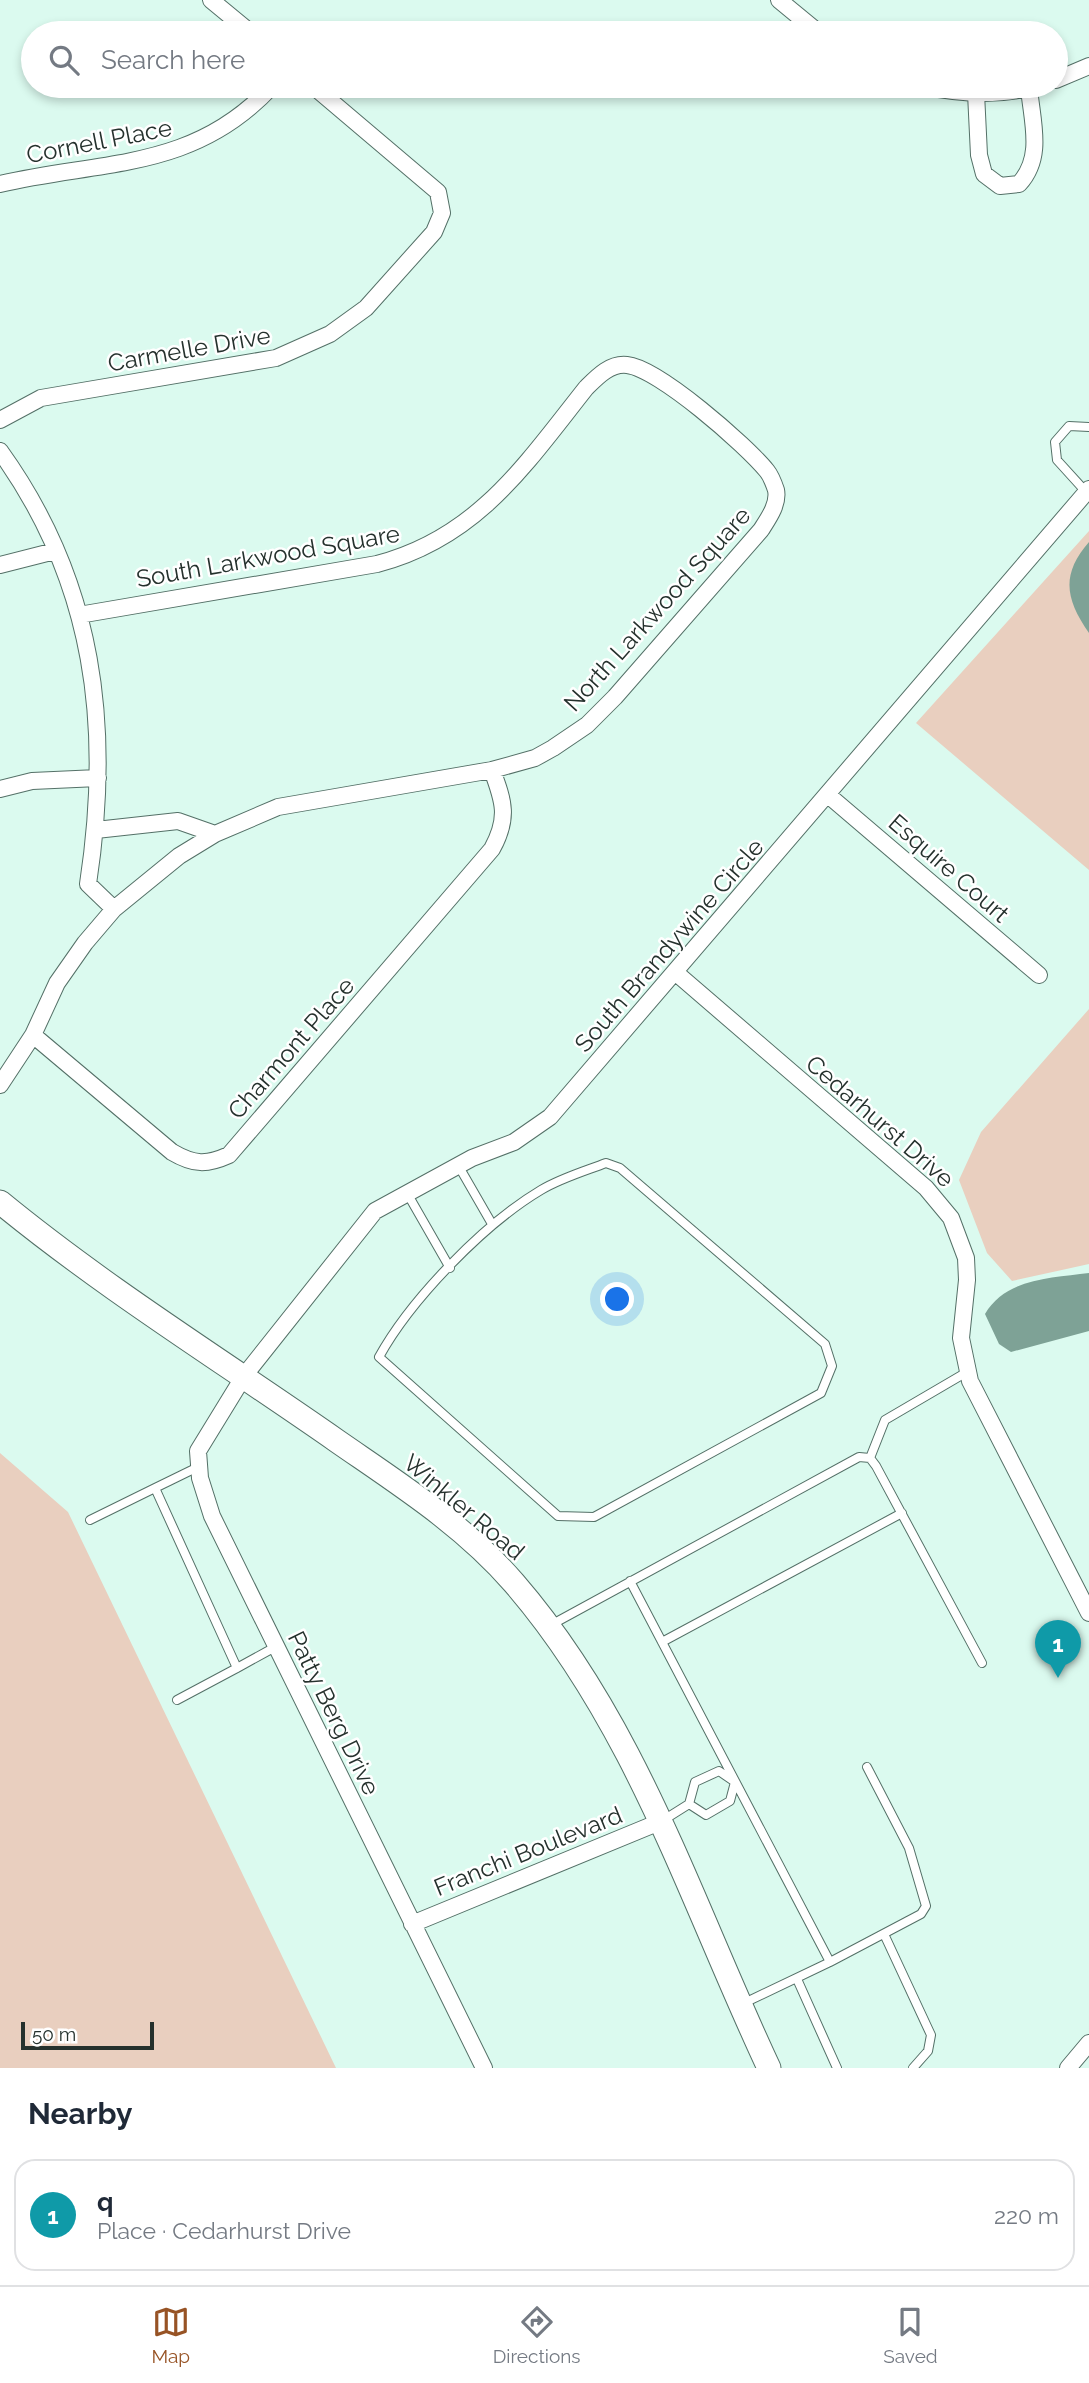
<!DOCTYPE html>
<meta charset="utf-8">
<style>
:root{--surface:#fff;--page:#f6f6f7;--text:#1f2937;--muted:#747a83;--line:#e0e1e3;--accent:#975325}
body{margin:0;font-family:Raleway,sans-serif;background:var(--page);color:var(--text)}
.scale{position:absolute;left:21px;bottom:18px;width:133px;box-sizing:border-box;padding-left:7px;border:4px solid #25312d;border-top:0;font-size:19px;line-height:24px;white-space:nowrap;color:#25312d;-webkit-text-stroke:5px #fff;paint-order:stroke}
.you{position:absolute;left:618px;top:1300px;width:24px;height:24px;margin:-18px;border:5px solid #fff;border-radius:50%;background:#1a73e8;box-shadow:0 0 0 10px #1a73e833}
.badge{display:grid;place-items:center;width:46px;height:46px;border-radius:50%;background:var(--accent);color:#fff;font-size:23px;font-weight:700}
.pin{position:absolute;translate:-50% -58px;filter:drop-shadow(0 2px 4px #0008)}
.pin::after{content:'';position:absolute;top:37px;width:24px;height:21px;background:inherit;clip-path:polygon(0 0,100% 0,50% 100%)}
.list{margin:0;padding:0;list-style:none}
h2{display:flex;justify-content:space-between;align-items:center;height:91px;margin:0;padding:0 28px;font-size:30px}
h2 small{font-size:23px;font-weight:400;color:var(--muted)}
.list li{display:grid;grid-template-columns:46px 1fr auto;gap:21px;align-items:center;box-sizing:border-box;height:112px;margin:0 14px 14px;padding:0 14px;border:2px solid var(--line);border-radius:21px}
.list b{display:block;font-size:26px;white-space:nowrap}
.list p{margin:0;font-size:23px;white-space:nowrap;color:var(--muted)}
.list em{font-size:23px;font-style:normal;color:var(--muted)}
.icon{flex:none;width:38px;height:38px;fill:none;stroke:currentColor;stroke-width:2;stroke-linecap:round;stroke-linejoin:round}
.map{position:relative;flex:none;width:1089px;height:2068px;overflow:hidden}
.search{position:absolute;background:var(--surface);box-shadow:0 4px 10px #0003;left:21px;right:21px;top:21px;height:77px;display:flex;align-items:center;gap:18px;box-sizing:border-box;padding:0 24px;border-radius:38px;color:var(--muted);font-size:26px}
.sheet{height:217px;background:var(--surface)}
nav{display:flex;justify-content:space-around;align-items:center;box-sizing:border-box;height:98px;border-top:2px solid var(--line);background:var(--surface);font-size:19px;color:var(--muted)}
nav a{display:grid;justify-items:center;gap:4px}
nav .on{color:var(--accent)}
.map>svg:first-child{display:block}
.green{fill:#e9cfbf}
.water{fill:#7ea296}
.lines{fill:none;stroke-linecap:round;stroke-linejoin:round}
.lane-casing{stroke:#547067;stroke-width:10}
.street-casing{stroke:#547067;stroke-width:18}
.secondary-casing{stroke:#547067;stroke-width:25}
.lane{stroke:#fff;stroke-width:8}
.street{stroke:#fff;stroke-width:16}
.secondary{stroke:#fff;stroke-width:23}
.labels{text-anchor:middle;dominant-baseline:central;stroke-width:5;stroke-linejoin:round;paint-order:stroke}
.street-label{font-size:24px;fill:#25312d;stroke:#fff}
</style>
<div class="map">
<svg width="1089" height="2068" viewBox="0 0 1089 2068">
<rect width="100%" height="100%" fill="#dbfaef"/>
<path class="green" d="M 1089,531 L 1089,870 L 916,723 Z
M 1089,1009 L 1089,1264 L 1012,1281 L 987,1253 L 959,1180 L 981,1132 Z
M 0,1453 L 68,1512 L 336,2068 L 0,2068 Z"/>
<path class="water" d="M 1089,542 L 1089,633 C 1065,599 1061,574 1089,542 Z
M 1089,1273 L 1089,1331 L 1011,1352 L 999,1344 L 985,1314 C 1006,1278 1052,1278 1089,1273 Z"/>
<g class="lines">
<defs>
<path id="lane" d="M 1086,492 L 1057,460 L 1055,442 L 1069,426 L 1089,427
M 606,1163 L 620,1168 L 825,1344 L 832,1366 L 821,1393 L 594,1517 L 558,1516 L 379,1357 C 411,1299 484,1224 541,1190 C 561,1178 585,1171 606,1163 Z
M 458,1165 L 492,1224
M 407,1193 L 450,1268
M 870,1458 L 885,1420 L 967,1372
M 198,1467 L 155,1488 L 237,1668 L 277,1646
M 90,1520 L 155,1488
M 630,1581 L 830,1962 L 742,2004
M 549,1626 L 859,1457 L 870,1458 L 876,1466 L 982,1663
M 662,1642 L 902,1513
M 177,1700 L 237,1668
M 662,1821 L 689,1804 L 695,1782 L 719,1771 L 735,1782 L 730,1801 L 706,1815 L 689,1804
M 884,1934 L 931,2035 L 928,2051 L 913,2068
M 830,1962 L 921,1914 L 926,1906 L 909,1848 L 867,1767
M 797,1979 L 837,2068"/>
<path id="street" d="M 211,0 L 251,33
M 779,0 L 819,33
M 1056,80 L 1089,66
M 922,86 C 960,94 998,97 1035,86
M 976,93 L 979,155 L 984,174 L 1000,186 L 1019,184 C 1044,157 1032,122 1029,88
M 0,184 C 103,160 194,171 272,86
M 0,420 L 41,398 L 276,358 L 330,334 L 366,308 L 434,232 L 442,213 L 438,192 L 313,86
M 0,451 C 95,583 112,727 88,884 L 114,909
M 0,565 L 55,551
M 0,789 L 32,781 L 98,778
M 828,795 L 1039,975
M 96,830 L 178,821 L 215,834
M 675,972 L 926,1188 L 951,1218 L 966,1258 L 967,1280 L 961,1338 L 970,1381 L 1089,1613
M 33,1035 L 172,1152 C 194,1165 207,1165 229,1155 L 492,849 C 509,818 504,802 492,770
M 0,1085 L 33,1035 L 57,983 L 85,943 L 114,909 L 179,856 L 215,834 L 278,807 L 492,770 L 535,758 L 553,748 L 587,725 L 615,697 L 761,530 C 768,519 779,504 776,490 C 774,484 771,476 767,471 C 746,445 658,368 627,365 C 610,363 597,377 586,388 C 525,465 477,538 377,564 L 79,615
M 412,1924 L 662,1821
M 484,2068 L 212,1516 L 200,1478 L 198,1451 L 244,1376 L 375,1211 L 472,1158 L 514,1142 L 550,1117 L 1089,489
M 1068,2068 L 1089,2043"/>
<path id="secondary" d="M 0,1202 C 106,1289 224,1362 337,1441 C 399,1484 464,1525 514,1583 C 636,1724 691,1902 769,2068"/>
</defs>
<use href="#lane" class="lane-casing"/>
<use href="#street" class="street-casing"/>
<use href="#secondary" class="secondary-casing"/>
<use href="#lane" class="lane"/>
<use href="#street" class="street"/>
<use href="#secondary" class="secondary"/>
</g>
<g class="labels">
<g class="street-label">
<text transform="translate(99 141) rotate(-11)">Cornell Place</text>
<text transform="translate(189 349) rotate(-10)">Carmelle Drive</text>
<text transform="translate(268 556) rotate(-10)">South Larkwood Square</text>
<text transform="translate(657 609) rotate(-48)">North Larkwood Square</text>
<text transform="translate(949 868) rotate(41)">Esquire Court</text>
<text transform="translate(669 945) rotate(-49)">South Brandywine Circle</text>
<text transform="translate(291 1048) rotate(-49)">Charmont Place</text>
<text transform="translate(880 1121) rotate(41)">Cedarhurst Drive</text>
<text transform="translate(464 1507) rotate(40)">Winkler Road</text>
<text transform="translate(334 1713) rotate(64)">Patty Berg Drive</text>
<text transform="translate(528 1851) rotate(-22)">Franchi Boulevard</text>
</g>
</g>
</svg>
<div class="scale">50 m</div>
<div class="you"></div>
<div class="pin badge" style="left:1058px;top:1678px;background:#0f9aa8">1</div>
<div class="search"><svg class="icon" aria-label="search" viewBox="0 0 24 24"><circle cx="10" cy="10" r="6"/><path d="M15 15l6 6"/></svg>Search here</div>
</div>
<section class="sheet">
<h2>Nearby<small></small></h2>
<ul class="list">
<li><span class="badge" style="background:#0f9aa8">1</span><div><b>q</b><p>Place · Cedarhurst Drive</p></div><em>220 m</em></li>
</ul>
</section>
<nav>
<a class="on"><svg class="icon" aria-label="map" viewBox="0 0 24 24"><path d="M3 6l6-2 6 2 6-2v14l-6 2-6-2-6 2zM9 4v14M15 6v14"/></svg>Map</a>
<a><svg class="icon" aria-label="directions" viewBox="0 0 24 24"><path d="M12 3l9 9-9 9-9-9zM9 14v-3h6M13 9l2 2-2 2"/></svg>Directions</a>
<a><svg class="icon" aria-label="saved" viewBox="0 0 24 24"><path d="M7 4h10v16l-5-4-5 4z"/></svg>Saved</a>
</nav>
